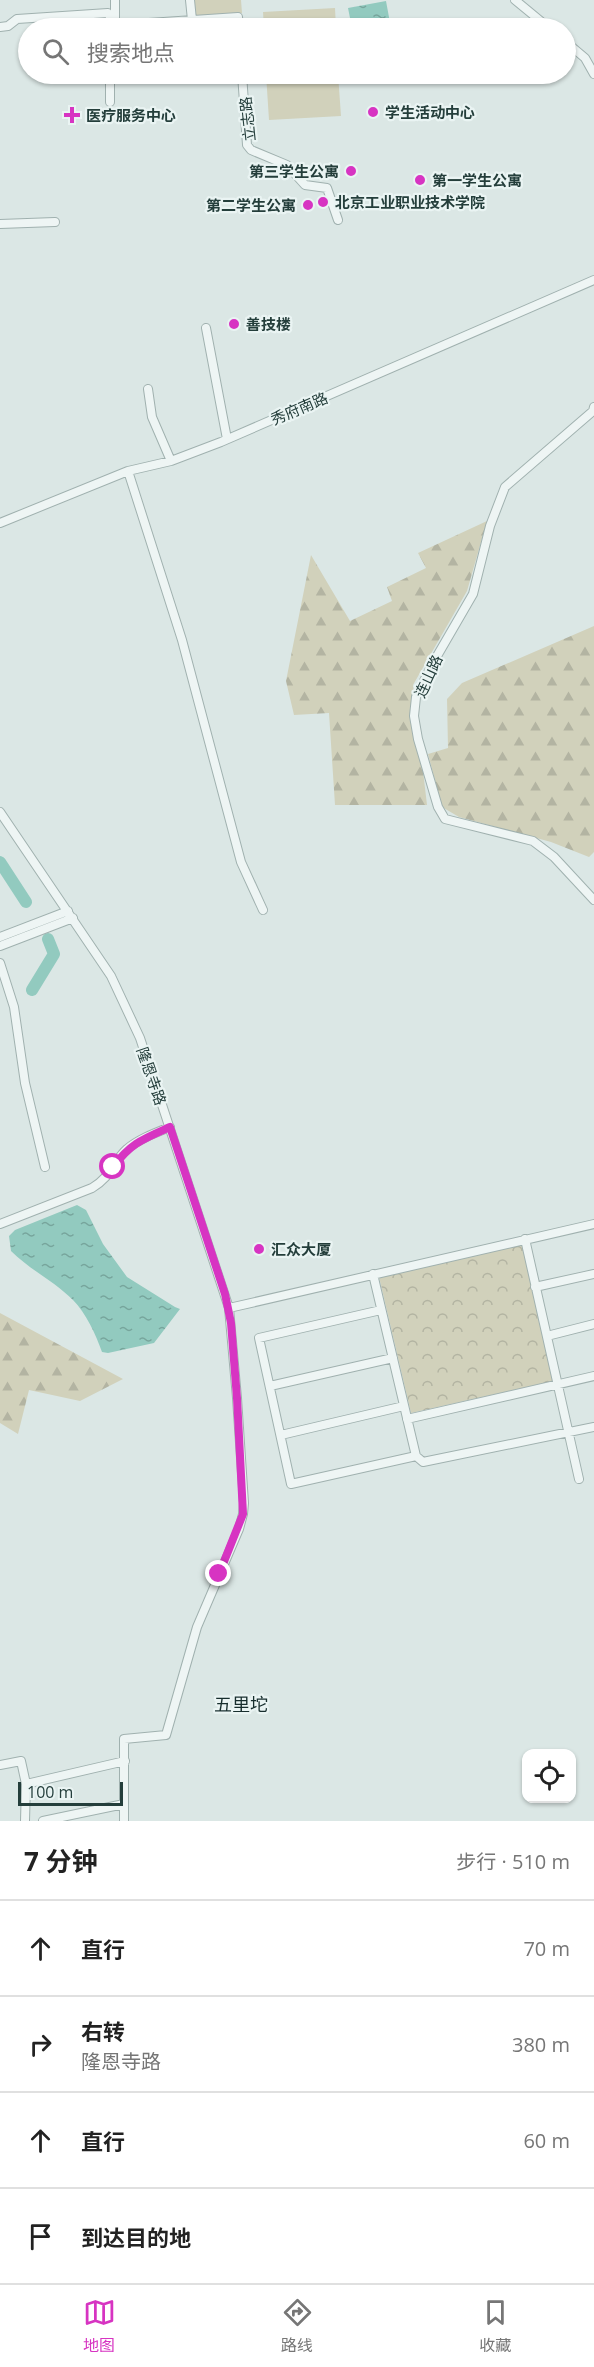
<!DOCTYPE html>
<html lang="zh">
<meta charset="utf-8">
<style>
:root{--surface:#fff;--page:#f6f6f6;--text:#222;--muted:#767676;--line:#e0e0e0;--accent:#d734c2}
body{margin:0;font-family:"Open Sans","Noto Sans SC",sans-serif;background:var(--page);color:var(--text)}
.controls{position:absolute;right:18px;bottom:18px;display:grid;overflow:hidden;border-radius:12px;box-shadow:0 2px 4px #0004}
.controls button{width:54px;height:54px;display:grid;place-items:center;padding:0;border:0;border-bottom:2px solid var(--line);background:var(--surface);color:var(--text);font:30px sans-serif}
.scale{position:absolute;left:18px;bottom:15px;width:105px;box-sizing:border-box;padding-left:6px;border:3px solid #243e3b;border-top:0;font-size:16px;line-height:21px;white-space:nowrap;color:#243e3b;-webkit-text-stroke:4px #eaf4f3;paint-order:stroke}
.stop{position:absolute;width:18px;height:18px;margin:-14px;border:4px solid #d734c2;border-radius:50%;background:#fff}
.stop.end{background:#d734c2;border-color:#fff;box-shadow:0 2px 6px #0008}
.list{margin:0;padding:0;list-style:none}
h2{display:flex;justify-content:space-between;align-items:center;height:78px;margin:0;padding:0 24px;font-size:26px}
h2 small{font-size:20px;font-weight:400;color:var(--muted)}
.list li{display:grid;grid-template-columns:39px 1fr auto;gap:18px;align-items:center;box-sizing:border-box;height:96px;padding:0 24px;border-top:2px solid var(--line)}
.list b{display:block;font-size:22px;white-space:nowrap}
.list p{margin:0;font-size:20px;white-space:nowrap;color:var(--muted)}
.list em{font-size:20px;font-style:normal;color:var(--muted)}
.icon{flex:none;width:33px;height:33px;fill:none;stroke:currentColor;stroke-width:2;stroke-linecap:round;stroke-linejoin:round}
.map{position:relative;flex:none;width:594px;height:1821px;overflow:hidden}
.search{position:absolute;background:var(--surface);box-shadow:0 2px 4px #0004;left:18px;right:18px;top:18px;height:66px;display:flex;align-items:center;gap:15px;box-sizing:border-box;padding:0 21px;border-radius:33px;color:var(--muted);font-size:22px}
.sheet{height:462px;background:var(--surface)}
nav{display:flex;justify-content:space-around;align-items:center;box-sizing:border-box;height:84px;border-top:2px solid var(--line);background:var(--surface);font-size:16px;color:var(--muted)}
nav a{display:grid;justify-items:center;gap:3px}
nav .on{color:var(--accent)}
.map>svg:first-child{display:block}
.green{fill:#d1d1bb}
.forest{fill:url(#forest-firs)}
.park{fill:url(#park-crowns)}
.water{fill:url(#water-ripples)}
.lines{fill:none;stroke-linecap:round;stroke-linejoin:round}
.river{stroke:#92cabf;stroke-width:12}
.minor-casing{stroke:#a0b1af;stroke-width:10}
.minor{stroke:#eef5f4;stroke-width:8}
.route{stroke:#d734c2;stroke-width:8}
.poi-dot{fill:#d734c2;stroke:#eaf4f3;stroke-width:2}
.labels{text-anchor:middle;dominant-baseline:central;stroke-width:4.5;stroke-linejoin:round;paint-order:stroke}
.poi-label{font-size:15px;font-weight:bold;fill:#243e3b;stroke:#eaf4f3;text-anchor:start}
.street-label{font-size:15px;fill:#243e3b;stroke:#eaf4f3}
.quarter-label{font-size:18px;fill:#172e2d;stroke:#eaf4f3}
</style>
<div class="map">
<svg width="594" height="1821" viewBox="0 0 594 1821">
<defs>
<pattern id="forest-firs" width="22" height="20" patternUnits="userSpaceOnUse" patternTransform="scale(1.5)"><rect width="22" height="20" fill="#d1d1bb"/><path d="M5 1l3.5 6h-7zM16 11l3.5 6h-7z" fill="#b3b4a2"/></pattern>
<pattern id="park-crowns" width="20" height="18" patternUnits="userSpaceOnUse" patternTransform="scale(1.5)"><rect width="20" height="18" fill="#d1d1bb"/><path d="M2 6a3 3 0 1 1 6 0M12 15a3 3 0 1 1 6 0" fill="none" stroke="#b3b4a2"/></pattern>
<pattern id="water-ripples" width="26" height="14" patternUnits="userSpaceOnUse" patternTransform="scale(1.5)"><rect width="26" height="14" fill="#92cabf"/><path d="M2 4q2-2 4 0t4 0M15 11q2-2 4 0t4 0" fill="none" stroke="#77a59c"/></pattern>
</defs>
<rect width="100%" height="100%" fill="#dbe7e5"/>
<path class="green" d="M 194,0 L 241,0 L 242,13 L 195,16 Z
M 335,8 L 336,28 L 264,28 L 263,12 Z
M 266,74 L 338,74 L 341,116 L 269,120 Z"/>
<path class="forest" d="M 487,521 L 467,591 L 413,685 L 427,805 L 335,805 L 329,713 L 294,715 L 286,681 L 311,555 L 350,621 L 392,601 L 387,587 L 426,568 L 418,553 Z
M 594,626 L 594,852 L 589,857 L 551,842 L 459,817 L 442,807 L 428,754 L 448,748 L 447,699 L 462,683 Z
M 0,1313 L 123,1379 L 80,1401 L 29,1390 L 18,1434 L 0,1423 Z"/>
<path class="park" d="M 522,1244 L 553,1381 L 411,1413 L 379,1277 Z"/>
<path class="water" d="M 386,1 L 391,28 L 352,28 L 348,8 Z
M 77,1205 L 86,1210 L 103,1244 L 127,1277 L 175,1307 L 180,1309 L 154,1343 L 108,1353 L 102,1352 C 96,1335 86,1313 73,1300 C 54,1281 30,1270 11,1251 L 9,1236 L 15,1230 Z"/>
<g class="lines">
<path class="river" d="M 0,862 L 26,902
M 32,990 L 54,954 L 48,939"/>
<defs>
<path id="minor" d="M 190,0 L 192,20
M 515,0 L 549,28
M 115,22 L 115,0
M 0,27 L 8,26 L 17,19 L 108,13 L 114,24 L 119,25 L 238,17 L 239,28
M 566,42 L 585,58 L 594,74
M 110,74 L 110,102
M 242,74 L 247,145 L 251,150 L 287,165 L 305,185 L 327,188 L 338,220
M 0,224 L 55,222
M 206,328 L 227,439
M 148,389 L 152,417 L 171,461
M 594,407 L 593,411 L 505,487 L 490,526 L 473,594 L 433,663 L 416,697 L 414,716 L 418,739 L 438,807 L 445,819 L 533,841 L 554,857 L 594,900
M 128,471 L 182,640 L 241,862 L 263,910
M 0,523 L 128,471 L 171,461 L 221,442 L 594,280
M 0,812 L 111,976 L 140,1038 L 229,1308 L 237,1398 L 244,1503 L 243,1514 L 239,1529 L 197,1627 L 166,1735 L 124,1739 L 124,1821
M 0,937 L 68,911
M 0,946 L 73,918
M 0,963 L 14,1007 L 25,1083 L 45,1167
M 0,1224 L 92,1188 C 112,1176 112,1163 127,1149 C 139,1139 155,1133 170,1127
M 525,1239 L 579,1479
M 373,1274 L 416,1456 L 423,1462 L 594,1427
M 535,1287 L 594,1274
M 229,1308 L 594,1224
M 381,1310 L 259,1338 L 291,1484 L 416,1456
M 547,1336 L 594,1324
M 270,1386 L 393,1358
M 407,1419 L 594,1376
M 281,1435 L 404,1406
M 0,1765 L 21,1761 L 26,1784 L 25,1821
M 26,1784 L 125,1761
M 43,1821 L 124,1804"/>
</defs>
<use href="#minor" class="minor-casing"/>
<use href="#minor" class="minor"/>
</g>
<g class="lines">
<path class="route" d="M 113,1167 C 131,1143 143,1139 170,1127 L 225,1294 L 231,1323 L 237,1398 L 243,1514 L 219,1574"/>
</g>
<g class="poi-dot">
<circle cx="373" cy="112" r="6"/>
<path d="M69 106h6v6h6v6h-6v6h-6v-6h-6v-6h6z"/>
<circle cx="351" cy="171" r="6"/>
<circle cx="420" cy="180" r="6"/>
<circle cx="323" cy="202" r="6"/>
<circle cx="308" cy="205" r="6"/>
<circle cx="234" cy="324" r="6"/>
<circle cx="259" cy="1249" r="6"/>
</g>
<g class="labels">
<g class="poi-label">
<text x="385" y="112">学生活动中心</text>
<text x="86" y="115">医疗服务中心</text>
<text x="339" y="171" text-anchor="end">第三学生公寓</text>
<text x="432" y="180">第一学生公寓</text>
<text x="335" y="202">北京工业职业技术学院</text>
<text x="296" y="205" text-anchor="end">第二学生公寓</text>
<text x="246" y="324">善技楼</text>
<text x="271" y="1249">汇众大厦</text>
</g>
<g class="street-label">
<text transform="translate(247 119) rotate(-96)">立志路</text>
<text transform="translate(299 408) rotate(-23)">秀府南路</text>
<text transform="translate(428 676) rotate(-65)">连山路</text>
<text transform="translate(152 1076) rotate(71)">隆恩寺路</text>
</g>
<g class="quarter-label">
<text x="241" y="1704">五里坨</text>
</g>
</g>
</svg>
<div class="controls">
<button><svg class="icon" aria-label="locate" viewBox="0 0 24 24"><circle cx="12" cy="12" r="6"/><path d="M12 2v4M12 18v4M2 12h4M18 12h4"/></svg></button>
</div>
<div class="scale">100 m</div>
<div class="stop" style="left:113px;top:1167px"></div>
<div class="stop end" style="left:219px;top:1574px"></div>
<div class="search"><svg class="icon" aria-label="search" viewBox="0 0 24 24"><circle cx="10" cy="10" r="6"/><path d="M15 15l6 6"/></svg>搜索地点</div>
</div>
<section class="sheet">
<h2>7 分钟<small>步行 · 510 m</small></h2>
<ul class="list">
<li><svg class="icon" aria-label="ahead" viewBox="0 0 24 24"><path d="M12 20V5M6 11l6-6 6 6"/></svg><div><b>直行</b></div><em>70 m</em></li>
<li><svg class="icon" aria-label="right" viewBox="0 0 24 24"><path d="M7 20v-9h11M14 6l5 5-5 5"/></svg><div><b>右转</b><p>隆恩寺路</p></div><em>380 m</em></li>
<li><svg class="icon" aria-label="ahead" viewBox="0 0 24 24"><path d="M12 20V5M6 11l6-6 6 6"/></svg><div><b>直行</b></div><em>60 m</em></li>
<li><svg class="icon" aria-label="arrive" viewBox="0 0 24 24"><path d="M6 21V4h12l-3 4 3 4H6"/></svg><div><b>到达目的地</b></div></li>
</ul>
</section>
<nav>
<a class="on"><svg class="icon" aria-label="map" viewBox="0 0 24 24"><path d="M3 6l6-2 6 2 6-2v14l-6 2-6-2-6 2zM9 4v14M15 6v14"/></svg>地图</a>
<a><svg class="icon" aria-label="directions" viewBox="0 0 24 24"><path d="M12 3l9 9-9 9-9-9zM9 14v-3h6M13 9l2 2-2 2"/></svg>路线</a>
<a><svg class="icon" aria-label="saved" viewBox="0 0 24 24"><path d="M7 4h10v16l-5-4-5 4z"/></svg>收藏</a>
</nav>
